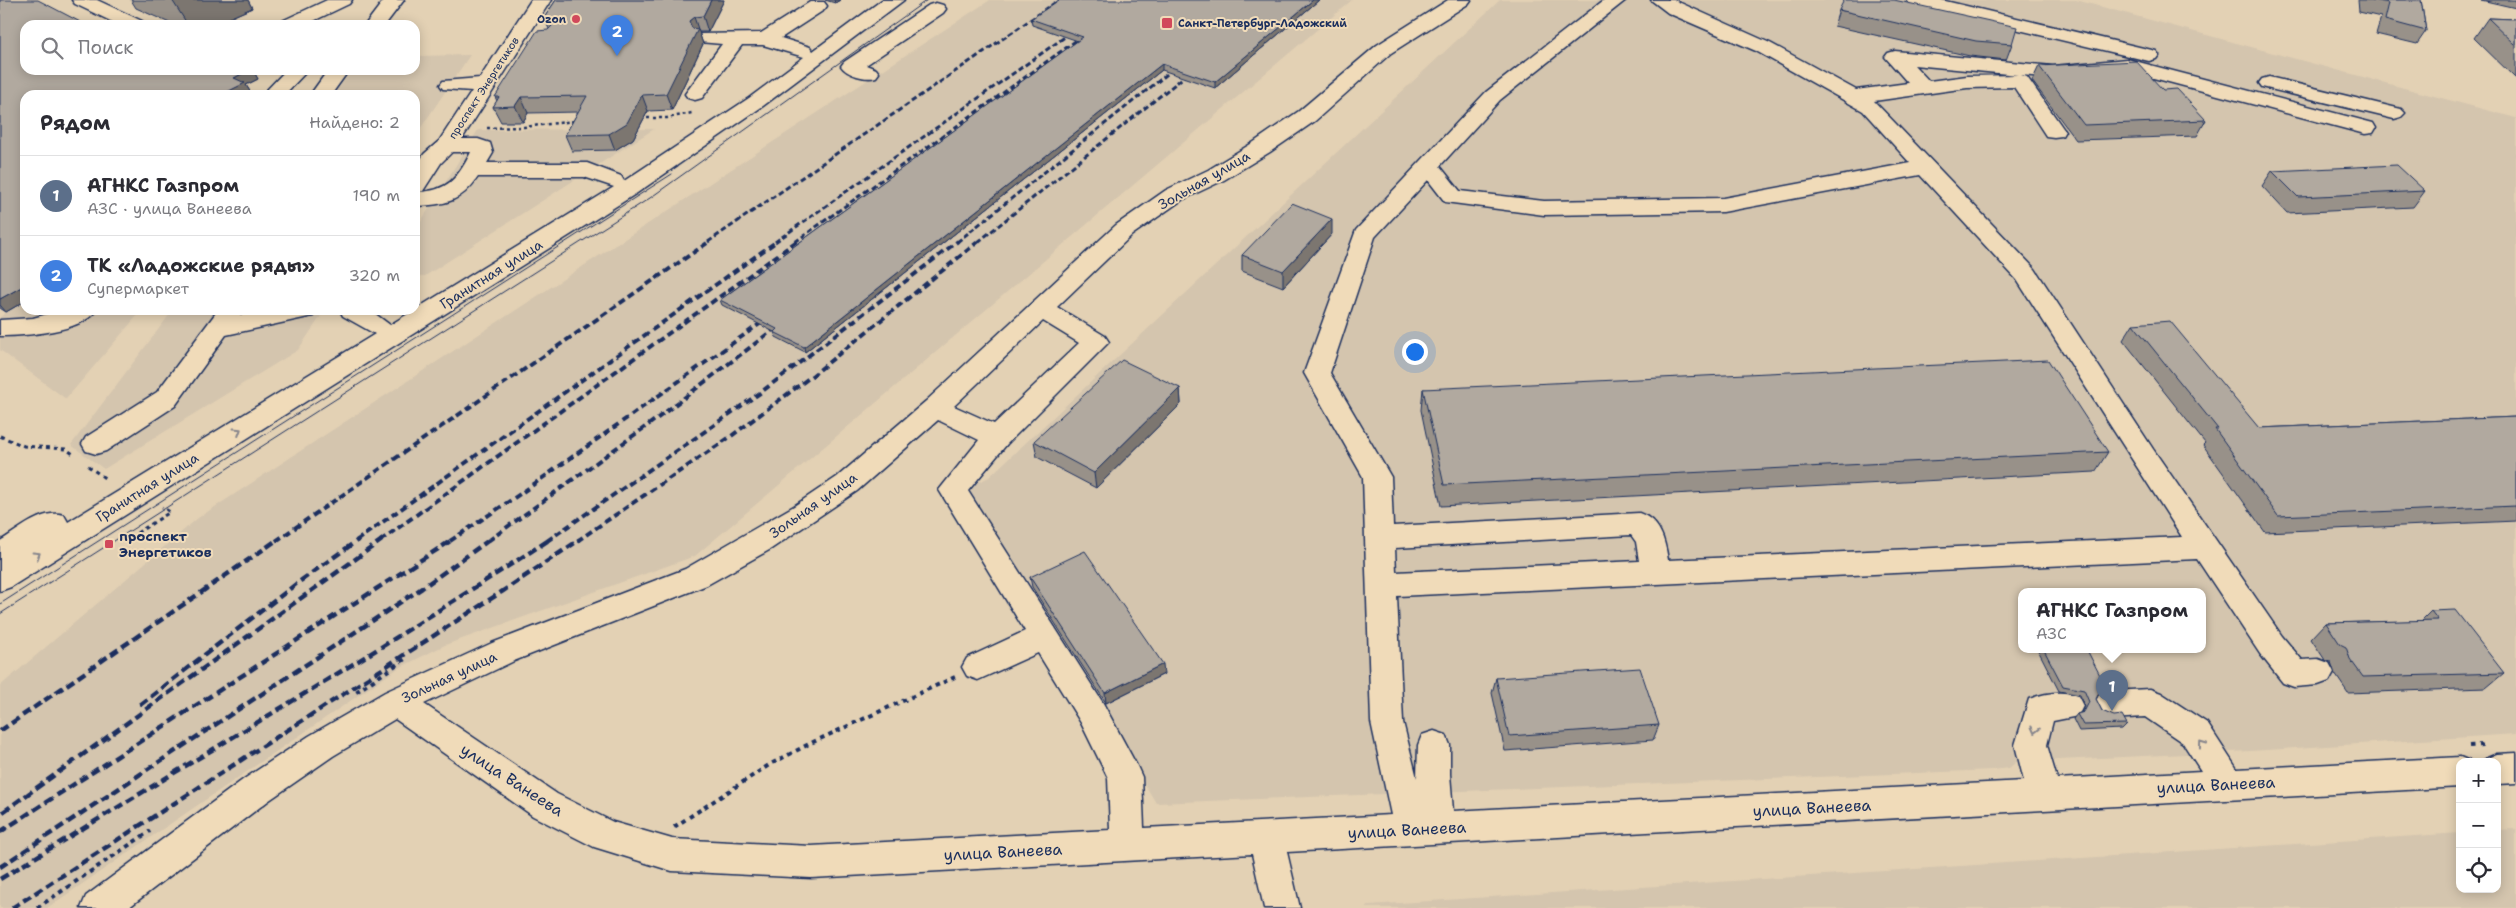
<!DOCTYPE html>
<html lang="ru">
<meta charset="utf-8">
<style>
:root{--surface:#fff;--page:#f2f2f3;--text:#2b2b33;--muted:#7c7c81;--line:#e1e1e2;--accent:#d1495b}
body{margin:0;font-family:"Shantell Sans",sans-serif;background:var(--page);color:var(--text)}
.controls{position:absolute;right:15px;bottom:15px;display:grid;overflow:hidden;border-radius:10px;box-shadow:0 2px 12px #0003}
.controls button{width:45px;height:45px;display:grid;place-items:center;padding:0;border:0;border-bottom:1px solid var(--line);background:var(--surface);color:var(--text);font:25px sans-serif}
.you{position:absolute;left:1414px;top:351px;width:18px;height:18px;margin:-12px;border:4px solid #fff;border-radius:50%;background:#1a73e8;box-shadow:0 0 0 8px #1a73e833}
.badge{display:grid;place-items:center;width:32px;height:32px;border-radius:50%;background:var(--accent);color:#fff;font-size:16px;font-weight:700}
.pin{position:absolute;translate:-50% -41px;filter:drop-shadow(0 1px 2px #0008)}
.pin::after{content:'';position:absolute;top:26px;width:18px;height:15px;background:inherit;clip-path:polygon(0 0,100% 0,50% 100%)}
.popup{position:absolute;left:2018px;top:588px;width:188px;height:65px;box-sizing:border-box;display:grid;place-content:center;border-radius:10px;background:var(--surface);filter:drop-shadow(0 1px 4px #0005);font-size:16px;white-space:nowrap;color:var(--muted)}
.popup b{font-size:19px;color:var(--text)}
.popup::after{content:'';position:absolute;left:50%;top:100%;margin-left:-10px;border:10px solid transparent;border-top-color:var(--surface)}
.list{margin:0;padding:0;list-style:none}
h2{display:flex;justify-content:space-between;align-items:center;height:65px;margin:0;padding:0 20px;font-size:21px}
h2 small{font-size:16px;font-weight:400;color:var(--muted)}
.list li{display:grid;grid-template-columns:32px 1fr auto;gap:15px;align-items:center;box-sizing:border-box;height:80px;padding:0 20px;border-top:1px solid var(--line)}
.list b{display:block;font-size:19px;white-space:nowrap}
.list p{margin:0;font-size:16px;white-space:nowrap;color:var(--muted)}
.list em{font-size:16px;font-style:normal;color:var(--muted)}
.icon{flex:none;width:28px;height:28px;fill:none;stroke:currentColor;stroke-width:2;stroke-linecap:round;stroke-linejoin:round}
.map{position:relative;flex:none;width:2516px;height:908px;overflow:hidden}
.search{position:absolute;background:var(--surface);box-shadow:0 2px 12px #0003;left:20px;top:20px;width:400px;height:55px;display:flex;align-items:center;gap:12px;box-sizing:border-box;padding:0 18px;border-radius:15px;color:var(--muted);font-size:19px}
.panel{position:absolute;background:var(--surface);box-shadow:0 2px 12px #0003;left:20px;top:90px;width:400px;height:225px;border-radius:15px}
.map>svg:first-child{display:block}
.built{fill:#d4c5ae;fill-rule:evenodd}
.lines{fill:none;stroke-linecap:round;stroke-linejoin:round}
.minor-casing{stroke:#1b2f5e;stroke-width:3}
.path-far2{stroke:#1b2f5e;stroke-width:2.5;stroke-dasharray:3 3;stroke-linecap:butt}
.path-far1{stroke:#1b2f5e;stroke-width:3;stroke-dasharray:4 4;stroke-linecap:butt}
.path{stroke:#1b2f5e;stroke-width:4;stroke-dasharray:4.5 4.5;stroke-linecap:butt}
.minor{fill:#f0dbb9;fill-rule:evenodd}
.tram{stroke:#1b2f5e;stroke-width:1}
.rail-far2{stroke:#1b2f5e;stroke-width:3;stroke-dasharray:5.5 3;stroke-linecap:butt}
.rail-far1{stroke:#1b2f5e;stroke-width:4;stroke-dasharray:7 4;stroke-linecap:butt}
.rail{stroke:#1b2f5e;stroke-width:4.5;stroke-dasharray:9 4.5;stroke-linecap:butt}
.wall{fill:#989189;stroke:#1b2f5e}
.shaded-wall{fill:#7c766f;stroke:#1b2f5e}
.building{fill:#b1a99f;stroke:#1b2f5e}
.oneway{stroke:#86858c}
.poi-dot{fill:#d1495b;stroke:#f0dbb9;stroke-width:2}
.labels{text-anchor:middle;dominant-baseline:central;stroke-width:4;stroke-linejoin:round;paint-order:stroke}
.far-poi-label{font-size:11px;font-weight:bold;fill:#1b2f5e;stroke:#f0dbb9;text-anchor:end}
.far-street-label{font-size:11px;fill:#1b2f5e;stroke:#f0dbb9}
.street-label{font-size:14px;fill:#1b2f5e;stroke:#f0dbb9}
.poi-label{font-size:14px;font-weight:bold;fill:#1b2f5e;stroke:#f0dbb9;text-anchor:start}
.near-street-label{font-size:16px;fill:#1b2f5e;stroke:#f0dbb9}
</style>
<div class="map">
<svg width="2516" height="908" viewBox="0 0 2516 908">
<rect width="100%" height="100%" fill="#e3d1b4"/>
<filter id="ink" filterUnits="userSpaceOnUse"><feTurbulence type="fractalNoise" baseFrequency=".02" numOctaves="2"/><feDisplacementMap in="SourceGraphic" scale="10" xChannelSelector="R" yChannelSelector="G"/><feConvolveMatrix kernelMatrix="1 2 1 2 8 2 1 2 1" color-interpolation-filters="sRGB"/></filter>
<g filter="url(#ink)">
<path class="built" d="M 0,0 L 25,25 L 25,310 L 142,310 L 66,399 L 0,350 L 0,317 L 6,313 L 0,309 Z
M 990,0 L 1352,0 L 695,556 L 445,645 L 397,669 L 47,908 L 0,908 L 0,686 L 198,518 Z
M 1500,0 L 2076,0 L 2516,118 L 2516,734 L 2250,751 L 2016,762 L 2009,768 L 1993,770 L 1156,803 L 967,488 L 989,477 ZM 2022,592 L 2202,592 L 2202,650 L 2022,650 Z
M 470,55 L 416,135 L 415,95 L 333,95 L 353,70 L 415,70 L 415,56 Z
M 654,129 L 425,276 L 415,276 L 415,231 L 478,130 Z
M 173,310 L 325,310 L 298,350 L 104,469 L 71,445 Z
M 2516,829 L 2516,908 L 1365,908 L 1369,905 L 2460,833 L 2460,889 L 2497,889 L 2497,830 Z"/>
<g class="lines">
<defs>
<path id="minor" d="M 72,0 L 97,0 L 142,21 L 145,25 L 119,25 L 75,4 Z
M 327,0 L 352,0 L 349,4 L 305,25 L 279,25 L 282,21 Z
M 384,0 L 404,0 L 385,25 L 365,25 Z
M 531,0 L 551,0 L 462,139 L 478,139 L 490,143 L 493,153 L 487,163 L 587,163 L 621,176 L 624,181 L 749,98 L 804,57 L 763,45 L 742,45 L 702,98 L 695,100 L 688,98 L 685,94 L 722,44 L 699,42 L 696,38 L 699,34 L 761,33 L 810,2 L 824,2 L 827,6 L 824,10 L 781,38 L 810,47 L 813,51 L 882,0 L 904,0 L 763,106 L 637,193 L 11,587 L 0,591 L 0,541 C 19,530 42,508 64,515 L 68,522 L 375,334 L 343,316 L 340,310 L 370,310 L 390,325 L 614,187 L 584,177 L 478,177 C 461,202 445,205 415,206 L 415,168 L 424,154 L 439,141 L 472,91 L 443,89 L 440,85 L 443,81 L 480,78 ZM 452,152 L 471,152 C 458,178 448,191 418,192 L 423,191 L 441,163 Z
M 1448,0 L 1471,0 L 1468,4 L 1391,53 L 1315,121 L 1270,152 L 1224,180 L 1182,200 L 1132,235 L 1057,307 L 1105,336 L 1109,342 L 1007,444 L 968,491 L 1103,703 L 1137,766 L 1142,777 L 1144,828 L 1391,815 L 1371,722 L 1363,477 L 1304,373 L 1356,230 L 1486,92 L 1604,0 L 1626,0 L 1500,100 L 1440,166 L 1460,191 L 1544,201 L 1723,198 L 1910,163 L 1863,111 L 1756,51 L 1668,13 L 1651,0 L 1674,0 L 1770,43 L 1856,90 L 1908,83 L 1885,57 L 1888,53 L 1895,51 L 2053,66 L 2127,59 L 2373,123 L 2376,128 L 2373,133 L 2365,134 L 2127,71 L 2053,78 L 2021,75 L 2027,77 L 2065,131 L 2062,136 L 2054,137 L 2046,136 L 2014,87 L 1967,88 L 1874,101 L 2035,269 L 2153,449 L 2282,636 L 2302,660 L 2318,659 L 2329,663 L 2334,672 L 2329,681 L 2318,685 L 2294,687 L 2283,683 L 2260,654 L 2197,559 L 1397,596 L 1403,722 L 1417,778 L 1418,745 L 1422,735 L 1434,731 L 1446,735 L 1450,745 L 1450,774 L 1453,811 L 2024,781 L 2015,745 L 2029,699 C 2045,693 2062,690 2078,696 L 2083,706 L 2078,716 L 2053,721 L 2047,745 L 2057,779 L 2201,771 L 2183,743 L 2145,717 L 2110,719 L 2099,715 L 2094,705 L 2099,695 L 2110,691 L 2150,689 L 2161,693 L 2207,723 L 2237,769 L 2460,757 L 2472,762 L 2460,762 L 2460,787 L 1287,852 L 1300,908 L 1264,908 L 1252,854 L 811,878 L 672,871 L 594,847 L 533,816 L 395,719 L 333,756 L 268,801 L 128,908 L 81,908 L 86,896 L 244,779 L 309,736 L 385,692 L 492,643 L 685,569 L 794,506 L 837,477 L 926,401 L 1116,225 L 1166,190 L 1208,170 L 1254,142 L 1299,111 L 1377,45 ZM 1914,65 L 2018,75 L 1967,76 L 1929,81 ZM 1920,175 L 2017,280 L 2182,537 L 1668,560 C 1665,540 1660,520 1639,513 L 1393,526 L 1391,477 L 1330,373 L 1375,237 L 1428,180 L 1445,202 L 1544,215 L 1723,212 ZM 1043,321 L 1079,343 L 994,424 L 954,406 ZM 938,420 L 979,440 L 939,490 L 1025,631 L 967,658 L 962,667 L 967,676 L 978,680 L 1038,653 L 1081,723 L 1108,778 L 1110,830 L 811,846 L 672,839 L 613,822 L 557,794 L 424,704 L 514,661 L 707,585 L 771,549 L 857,491 ZM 1631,535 L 1636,542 L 1639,561 L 1396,572 L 1395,548 Z
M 1907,0 L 1941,0 L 2156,51 L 2159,55 L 2156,59 L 2149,61 L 1910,4 Z
M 936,3 L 943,5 L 946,9 L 943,13 L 866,65 L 876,69 L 879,73 L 876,77 C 866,80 847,75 841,66 L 844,62 L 929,5 Z
M 286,70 L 308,70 L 284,95 L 262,95 Z
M 328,70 L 349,70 L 331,95 L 310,95 Z
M 2269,77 L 2401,109 L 2405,113 L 2401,117 L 2394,119 L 2262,87 L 2259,83 L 2262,79 Z
M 62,310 L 96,310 C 83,332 24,336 0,336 L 0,320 L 33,318 Z
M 218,310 L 243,310 L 240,315 L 264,310 L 316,310 L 313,316 L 226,335 L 175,406 L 106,451 L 96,454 L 86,451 L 82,444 L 86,437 L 157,392 Z
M 2516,753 L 2516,783 L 2497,784 L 2497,762 L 2484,762 L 2485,759 L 2497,754 Z"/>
</defs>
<use href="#minor" class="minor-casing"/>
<path class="path-far2" d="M 641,118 L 667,118 L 692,113
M 487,128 L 524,127 L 575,121"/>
<path class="path-far1" d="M 0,436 L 24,446 L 66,449 L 73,454
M 88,466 L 106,479
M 137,533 L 170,512 L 162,507"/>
<path class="path" d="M 356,692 L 405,659
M 2469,746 L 2483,745
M 674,827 L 769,765 L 811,743 L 955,677
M 37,908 L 150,831"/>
<use href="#minor" class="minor"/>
<path class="tram" d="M 0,604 L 672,174
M 0,614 L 650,198 L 927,0"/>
<path class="rail-far2" d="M 708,242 L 1059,0
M 775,242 L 1076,29
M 795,242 L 1088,32
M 957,242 L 1181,63
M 978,242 L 1195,68"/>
<path class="rail-far1" d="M 276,541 L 710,241
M 356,541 L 777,241
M 380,541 L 797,241
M 450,541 L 520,494 L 771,316
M 488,541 L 655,420 L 782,323
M 547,541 L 760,393 L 958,241
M 577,541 L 730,437 L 813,375 L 979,241"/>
<path class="rail" d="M 140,705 L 296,584 L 358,540
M 0,731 L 277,540
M 3,812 L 382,540
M 0,832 L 452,540
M 0,867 L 422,588 L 489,540
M 0,879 L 386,644 L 549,540
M 12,908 L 503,591 L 579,540"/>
</g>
<path class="wall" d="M 0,0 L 175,71 L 177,70 L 253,70 L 258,79 L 246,85 L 251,93 L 25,95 L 25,301 L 6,312 L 0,308 Z
M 131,0 L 248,0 L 252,8 L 213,25 L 174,25 L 136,8 Z
M 556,0 L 724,0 L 708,32 L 699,32 L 703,44 L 672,110 L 648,111 L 633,139 L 615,150 L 572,151 L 565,135 L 578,112 L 528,113 L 523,122 L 501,122 L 493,107 L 497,101 L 495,97 L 549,29 L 544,18 Z
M 825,0 L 840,0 L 835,3 Z
M 1319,0 L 1215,88 L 1162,70 L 805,352 L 776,337 L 774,332 L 722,305 L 720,300 L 1078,41 L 1032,25 L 1031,19 Z
M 2358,0 L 2421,0 L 2426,31 L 2417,44 L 2376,34 L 2381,17 L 2359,12 Z
M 2481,0 L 2516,0 L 2516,8 Z
M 1839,10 L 2012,44 L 2006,60 L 1970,56 L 1834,26 Z
M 2488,18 L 2516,19 L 2516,79 L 2474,38 Z
M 2039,66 L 2163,90 L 2206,120 L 2197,136 L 2076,140 L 2032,81 Z
M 2272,171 L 2425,191 L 2413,207 L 2287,213 L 2262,186 Z
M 1332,234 L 1283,287 L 1242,271 L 1242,255 Z
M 2133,324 L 2259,428 L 2516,417 L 2516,521 L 2265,532 L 2203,445 L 2205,443 L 2123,340 Z
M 1180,388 L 1181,404 L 1096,488 L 1037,457 L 1034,441 Z
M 1423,389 L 2108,452 L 2095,472 L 1441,506 L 1421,410 Z
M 1030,577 L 1164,674 L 1106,703 L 1032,587 Z
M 2431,611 L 2504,673 L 2486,688 L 2348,693 L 2335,674 L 2331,662 L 2325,660 L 2311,639 L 2326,623 L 2421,621 Z
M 2038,650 L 2087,650 L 2102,692 L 2099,693 L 2096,699 L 2102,711 L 2127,724 L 2122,729 L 2079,731 L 2073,719 L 2077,714 L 2082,712 L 2085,707 L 2080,695 L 2059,691 Z
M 1496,678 L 1659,725 L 1653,740 L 1505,751 L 1492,693 Z"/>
<path class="shaded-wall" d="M 172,0 L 248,0 L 252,8 L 213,25 L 188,25 Z
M 711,0 L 724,0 L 708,32 L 703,16 Z
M 834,0 L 840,0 L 835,3 Z
M 1313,0 L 1319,0 L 1215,88 L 1215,82 Z
M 694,17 L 703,44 L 672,110 L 666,94 L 689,21 Z
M 1162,64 L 1162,70 L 805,352 L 804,347 Z
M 249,70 L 253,70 L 258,79 L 246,85 L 251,93 L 247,95 L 220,95 L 234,78 Z
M 642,95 L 648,111 L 633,139 L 615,150 L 609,134 Z
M 521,97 L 528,113 L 523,122 L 515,106 Z
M 1332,219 L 1332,234 L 1283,287 L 1283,271 Z
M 25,285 L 25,301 L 6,312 L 0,305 L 0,299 Z
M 1180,388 L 1181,404 L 1096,488 L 1094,473 Z
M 1163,664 L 1164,674 L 1106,703 L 1105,693 Z
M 2106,687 L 2102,692 L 2097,694 L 2101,689 Z"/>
<path class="building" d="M 0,0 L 38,0 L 86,25 L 25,25 L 25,70 L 172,70 L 175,71 L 177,70 L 249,70 L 234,78 L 245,83 L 221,95 L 25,95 L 25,285 L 0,299 Z
M 556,0 L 711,0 L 703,16 L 694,17 L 689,21 L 692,28 L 698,29 L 666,94 L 642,95 L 627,123 L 609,134 L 565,135 L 587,96 L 521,97 L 515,106 L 493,107 L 499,97 L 495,97 L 537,31 L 548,30 L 552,26 L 549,19 L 544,18 Z
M 1059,0 L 1313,0 L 1215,82 L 1162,64 L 804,347 L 774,332 L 777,329 L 720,300 L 1083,37 L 1031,19 Z
M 1844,0 L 1894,0 L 2017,27 L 2012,44 L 1976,41 L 1839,10 Z
M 2372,0 L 2421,0 L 2426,31 L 2385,20 L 2389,3 Z
M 2488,18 L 2516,19 L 2516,45 Z
M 2136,61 L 2163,90 L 2177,89 L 2206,120 L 2084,125 L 2039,66 Z
M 2397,165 L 2425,191 L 2298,197 L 2272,171 Z
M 1292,203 L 1332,219 L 1283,271 L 1242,255 Z
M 2170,321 L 2259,428 L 2516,417 L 2516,506 L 2278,516 L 2215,429 L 2218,429 L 2133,324 Z
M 1122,360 L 1180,388 L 1094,473 L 1034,441 Z
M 2048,360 L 2108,452 L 1444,485 L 1423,389 Z
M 1085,551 L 1163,664 L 1105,693 L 1030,577 Z
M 2455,610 L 2504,673 L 2363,677 L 2350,659 L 2346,647 L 2340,644 L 2326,623 L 2438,620 L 2431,611 Z
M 2044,650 L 2087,650 L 2106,687 L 2101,689 L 2096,699 L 2102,711 L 2114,716 L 2122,715 L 2127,724 L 2083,725 L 2077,714 L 2084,712 L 2089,702 L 2084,690 L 2063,686 Z
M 1640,668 L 1659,725 L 1509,736 L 1496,678 Z"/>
<defs><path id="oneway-chevron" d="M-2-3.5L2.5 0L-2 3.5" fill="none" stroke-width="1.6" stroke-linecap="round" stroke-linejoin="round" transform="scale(1.25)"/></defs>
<g class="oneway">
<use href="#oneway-chevron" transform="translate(238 431) rotate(-32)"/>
<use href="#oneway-chevron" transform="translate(37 555) rotate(-32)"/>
<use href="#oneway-chevron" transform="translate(2035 730) rotate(104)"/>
<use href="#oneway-chevron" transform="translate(2202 744) rotate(-126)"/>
</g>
</g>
<g class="poi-dot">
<circle cx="576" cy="19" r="5"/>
<rect x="1161" y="17" width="12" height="12" rx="2.5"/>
<rect x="104" y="539" width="10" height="10" rx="2.5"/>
</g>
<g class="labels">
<g class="far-poi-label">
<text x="566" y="19">Ozon</text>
<text x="1178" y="23" text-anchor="start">Санкт-Петербург-Ладожский</text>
</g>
<g class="far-street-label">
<text transform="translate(484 88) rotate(-57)">проспект Энергетиков</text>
</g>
<g class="street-label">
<text transform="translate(1204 180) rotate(-30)">Зольная улица</text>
<text transform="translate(491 274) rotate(-32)">Гранитная улица</text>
<text transform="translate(147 487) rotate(-32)">Гранитная улица</text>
<text transform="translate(813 505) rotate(-35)">Зольная улица</text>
<text transform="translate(449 677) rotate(-25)">Зольная улица</text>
</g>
<g class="poi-label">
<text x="119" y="536">проспект<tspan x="119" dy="16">Энергетиков</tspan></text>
</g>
<g class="near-street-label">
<text transform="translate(512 780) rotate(33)">улица Ванеева</text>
<text transform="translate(2216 785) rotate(-3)">улица Ванеева</text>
<text transform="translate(1812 808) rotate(-3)">улица Ванеева</text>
<text transform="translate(1407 830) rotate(-3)">улица Ванеева</text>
<text transform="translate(1003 852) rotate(-3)">улица Ванеева</text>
</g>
</g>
</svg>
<div class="controls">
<button>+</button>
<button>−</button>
<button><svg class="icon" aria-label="locate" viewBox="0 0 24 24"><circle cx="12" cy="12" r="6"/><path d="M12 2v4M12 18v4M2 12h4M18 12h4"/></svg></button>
</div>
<div class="you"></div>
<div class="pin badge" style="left:2112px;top:711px;background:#5c6f8a">1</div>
<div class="popup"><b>АГНКС Газпром</b>АЗС</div>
<div class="pin badge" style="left:617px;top:56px;background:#3f7fe0">2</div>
<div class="search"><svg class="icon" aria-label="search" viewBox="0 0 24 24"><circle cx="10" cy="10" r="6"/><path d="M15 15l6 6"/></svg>Поиск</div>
<section class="panel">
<h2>Рядом<small>Найдено: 2</small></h2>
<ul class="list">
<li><span class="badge" style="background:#5c6f8a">1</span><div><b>АГНКС Газпром</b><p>АЗС · улица Ванеева</p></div><em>190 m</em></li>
<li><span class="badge" style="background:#3f7fe0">2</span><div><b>ТК «Ладожские ряды»</b><p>Супермаркет</p></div><em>320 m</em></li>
</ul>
</section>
</div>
